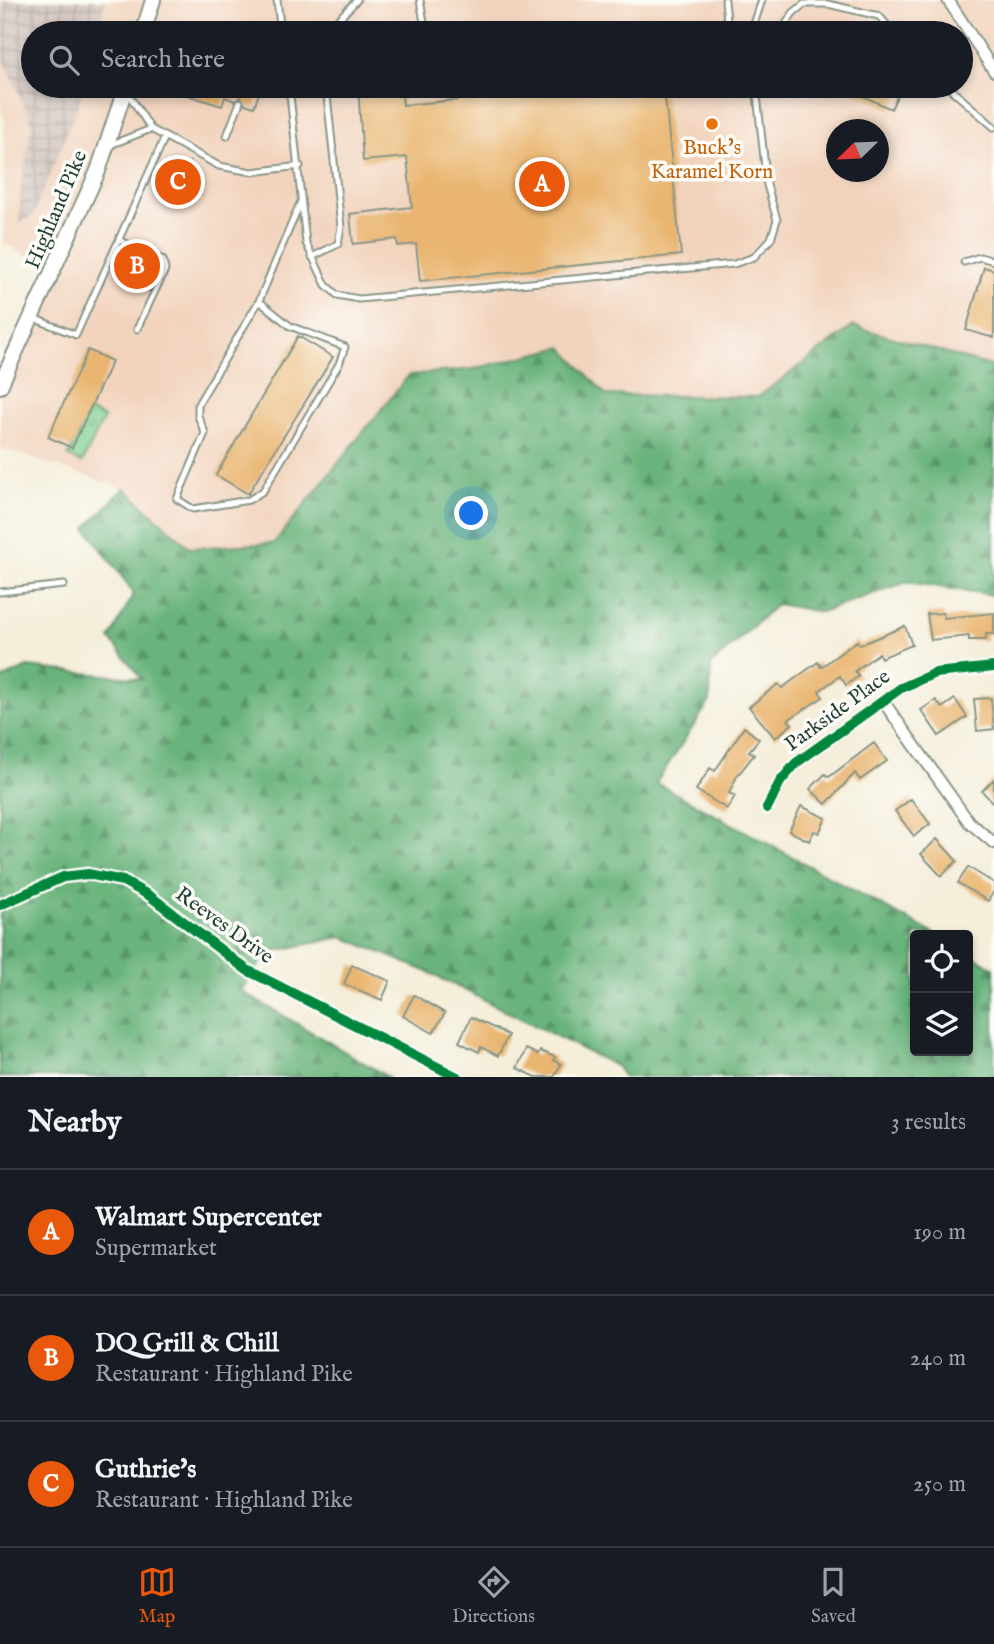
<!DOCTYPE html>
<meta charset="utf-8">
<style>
:root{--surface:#171b24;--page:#242831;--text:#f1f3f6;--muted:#9ea1a6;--line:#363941;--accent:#ea580c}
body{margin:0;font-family:"IM FELL English",serif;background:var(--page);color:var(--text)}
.controls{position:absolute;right:21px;bottom:21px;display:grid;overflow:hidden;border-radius:7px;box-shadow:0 4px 10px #0003}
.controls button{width:63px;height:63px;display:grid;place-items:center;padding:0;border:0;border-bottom:2px solid var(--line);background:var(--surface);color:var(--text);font:35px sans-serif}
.compass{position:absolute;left:826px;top:119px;width:63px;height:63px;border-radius:50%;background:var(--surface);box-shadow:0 4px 10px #0003;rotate:247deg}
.you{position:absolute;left:472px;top:514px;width:24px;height:24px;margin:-18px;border:5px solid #fff;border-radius:50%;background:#1a73e8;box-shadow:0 0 0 10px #1a73e833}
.badge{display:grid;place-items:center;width:46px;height:46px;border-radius:50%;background:var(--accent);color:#fff;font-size:23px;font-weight:700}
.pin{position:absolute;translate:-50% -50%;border:4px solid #fff;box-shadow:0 2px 7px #0006}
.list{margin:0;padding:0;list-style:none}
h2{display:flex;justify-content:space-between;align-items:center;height:91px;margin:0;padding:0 28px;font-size:30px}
h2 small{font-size:23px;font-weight:400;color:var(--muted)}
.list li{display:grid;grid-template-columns:46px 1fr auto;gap:21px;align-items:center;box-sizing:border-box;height:126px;padding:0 28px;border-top:2px solid var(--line)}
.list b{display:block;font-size:26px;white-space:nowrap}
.list p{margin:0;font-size:23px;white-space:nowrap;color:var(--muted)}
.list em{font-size:23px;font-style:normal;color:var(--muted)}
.icon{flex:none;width:38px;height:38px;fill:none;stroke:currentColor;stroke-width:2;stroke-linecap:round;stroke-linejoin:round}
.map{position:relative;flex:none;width:994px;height:1077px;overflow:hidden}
.search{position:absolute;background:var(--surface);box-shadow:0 4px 10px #0003;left:21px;right:21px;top:21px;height:77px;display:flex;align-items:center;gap:18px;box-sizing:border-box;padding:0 24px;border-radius:38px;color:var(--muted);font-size:26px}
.sheet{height:469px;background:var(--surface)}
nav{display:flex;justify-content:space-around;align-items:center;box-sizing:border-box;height:98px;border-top:2px solid var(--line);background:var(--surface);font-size:19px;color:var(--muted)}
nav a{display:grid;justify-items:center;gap:4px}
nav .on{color:var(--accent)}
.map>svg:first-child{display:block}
.built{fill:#f2d4be;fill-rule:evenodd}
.industrial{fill:url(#industrial-grid)}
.forest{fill:url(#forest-firs);stroke:#447858;stroke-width:2}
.park{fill:url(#park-tufts);stroke:#508863;stroke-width:2}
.building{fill:#e9b570}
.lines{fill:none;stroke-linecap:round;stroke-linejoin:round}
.service-casing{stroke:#8a9687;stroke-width:9}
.minor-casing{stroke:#8a9687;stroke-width:14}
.secondary-casing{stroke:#8a9687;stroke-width:18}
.path{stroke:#8a9687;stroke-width:2;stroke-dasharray:5 5;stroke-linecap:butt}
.service{stroke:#fff;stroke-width:5}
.minor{stroke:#fff;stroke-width:10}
.secondary{stroke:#fff;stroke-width:14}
.cycleway-casing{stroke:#fdfcf7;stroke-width:15}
.cycleway{stroke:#00873e;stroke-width:10}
.food-dot{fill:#e8710a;stroke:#fdfcf7;stroke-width:2.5}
.labels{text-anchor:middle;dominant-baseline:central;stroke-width:7;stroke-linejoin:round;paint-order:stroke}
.food-label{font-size:21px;fill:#c56008;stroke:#fdfcf7}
.street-label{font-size:21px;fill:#1f3d34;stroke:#fdfcf7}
</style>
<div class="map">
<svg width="994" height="1077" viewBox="0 0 994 1077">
<defs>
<pattern id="industrial-grid" width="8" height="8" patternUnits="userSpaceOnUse" patternTransform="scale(1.75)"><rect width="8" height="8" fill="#cfc0ba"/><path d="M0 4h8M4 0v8" fill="none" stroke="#a79d98"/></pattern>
<pattern id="forest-firs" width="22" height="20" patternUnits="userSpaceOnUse" patternTransform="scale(1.75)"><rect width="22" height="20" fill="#69b47c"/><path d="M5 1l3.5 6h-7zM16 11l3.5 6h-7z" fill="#569466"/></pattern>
<pattern id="park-tufts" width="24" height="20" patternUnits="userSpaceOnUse" patternTransform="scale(1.75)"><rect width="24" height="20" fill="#82d292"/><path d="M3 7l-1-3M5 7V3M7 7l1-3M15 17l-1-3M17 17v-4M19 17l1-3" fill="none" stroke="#6aac78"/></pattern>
</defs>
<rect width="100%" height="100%" fill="#fdfcf7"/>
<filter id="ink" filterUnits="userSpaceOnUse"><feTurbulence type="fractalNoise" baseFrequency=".0143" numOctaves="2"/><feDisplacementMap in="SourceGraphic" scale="14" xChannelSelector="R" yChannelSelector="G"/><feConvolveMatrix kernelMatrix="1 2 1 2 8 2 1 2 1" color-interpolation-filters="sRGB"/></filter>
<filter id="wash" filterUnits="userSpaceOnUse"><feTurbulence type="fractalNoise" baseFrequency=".00686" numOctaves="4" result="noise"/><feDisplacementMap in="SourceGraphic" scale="28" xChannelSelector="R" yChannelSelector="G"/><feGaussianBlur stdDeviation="1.57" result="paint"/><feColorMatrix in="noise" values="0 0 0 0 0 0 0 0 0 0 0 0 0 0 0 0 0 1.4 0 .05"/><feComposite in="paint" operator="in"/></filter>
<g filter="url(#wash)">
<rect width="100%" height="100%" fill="#f4eeda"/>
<path class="built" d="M 0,0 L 994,0 L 994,367 L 853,326 L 758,397 L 605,395 L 562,348 L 473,369 L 409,375 L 274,543 L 190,548 L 124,488 L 0,448 L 0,386 L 55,272 L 4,243 L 5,119 L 0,110 ZM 33,33 L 961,33 L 961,86 L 33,86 ZM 836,130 L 878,130 L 878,172 L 836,172 Z"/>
<path class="industrial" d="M 4,0 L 105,0 L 98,33 L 33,33 L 33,86 L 86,86 L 34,214 L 20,223 L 21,188 L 32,123 L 3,58 L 1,21 Z"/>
<path class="forest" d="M 853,326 L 994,367 L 994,595 L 907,582 L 821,612 L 777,604 L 711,665 L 710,701 L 656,783 L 936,935 L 915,935 L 915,1051 L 968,1051 L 968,953 L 994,968 L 994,1077 L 624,1077 L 616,1066 L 428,972 L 343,937 L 268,952 L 241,991 L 388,1077 L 0,1077 L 0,680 L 27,667 L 142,679 L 110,639 L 134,593 L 86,528 L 124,488 L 190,548 L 274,543 L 409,375 L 473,369 L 562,347 L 606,395 L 758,397 Z"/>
<path class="park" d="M 89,411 L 104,418 L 82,463 L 68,456 Z"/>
<g id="blocks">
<path class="building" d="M 190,86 L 253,86 L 261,88 L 254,107 L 245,104 L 240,97 L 235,101 L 225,97 L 222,106 L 187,95 Z
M 358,86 L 401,86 L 403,105 L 457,100 L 456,86 L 630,86 L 630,90 L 664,87 L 681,255 L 420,281 L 416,244 L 398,246 L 397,239 L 353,244 L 350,214 L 412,207 L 407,157 L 363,161 Z
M 841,86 L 902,86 L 891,109 Z
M 168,165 L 198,178 L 189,199 L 159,186 Z
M 125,251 L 155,262 L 154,265 L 159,267 L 149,291 L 139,287 L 143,279 L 118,267 Z
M 984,267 L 994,270 L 994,338 L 966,330 Z
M 298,336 L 333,357 L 248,494 L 216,475 Z
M 88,350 L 112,361 L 72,448 L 48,437 Z
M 943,613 L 944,618 L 994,613 L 994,634 L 986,634 L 986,640 L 969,640 L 969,636 L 931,640 L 927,614 Z
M 905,626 L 912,645 L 881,658 L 879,653 L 855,671 L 859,676 L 846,685 L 840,676 L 819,691 L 823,697 L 788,720 L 792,724 L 775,738 L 749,707 L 778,684 L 782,688 L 818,662 L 821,667 L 857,641 L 860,645 Z
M 991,698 L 994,729 L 977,731 L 974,699 Z
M 955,699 L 967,717 L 939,736 L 921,710 L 936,700 L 942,708 Z
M 744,727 L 759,739 L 749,751 L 754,755 L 737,776 L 729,793 L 735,796 L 727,809 L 696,790 L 710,768 L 715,771 Z
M 874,743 L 887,761 L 860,780 L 855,773 L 826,804 L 810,789 L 825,774 L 829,777 Z
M 994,779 L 994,804 L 982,791 Z
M 911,799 L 930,824 L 914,836 L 895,811 Z
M 801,806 L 826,818 L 819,833 L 814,831 L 809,841 L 789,831 Z
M 937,839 L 957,861 L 941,876 L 921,854 Z
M 968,867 L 994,883 L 994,891 L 988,901 L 958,883 Z
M 352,965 L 390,981 L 382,1000 L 344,984 Z
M 414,995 L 445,1013 L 433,1033 L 403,1016 Z
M 471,1017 L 508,1035 L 498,1056 L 481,1047 L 479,1052 L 459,1042 Z
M 526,1049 L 538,1055 L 540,1051 L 555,1057 L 553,1060 L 561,1064 L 554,1077 L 536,1077 L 517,1068 Z"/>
</g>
</g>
<g filter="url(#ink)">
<use href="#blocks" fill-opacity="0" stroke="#8a9687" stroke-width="2"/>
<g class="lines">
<defs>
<path id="service" d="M 277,0 L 281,33
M 420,0 L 426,33
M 725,0 L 728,32
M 325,33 L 357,0
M 708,33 L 784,27 L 793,13 L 804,4 L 828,4 L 879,16 L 894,33
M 751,33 L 762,0
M 289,86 L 306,243 L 326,285 L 337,295 L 359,299 L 734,264 L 754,257 L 771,239 L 777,220 L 767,185 L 756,86
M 947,86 L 994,127
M 127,92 L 151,129 L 219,166 L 252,172 L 300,166
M 227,136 L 240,102
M 110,145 L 151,129
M 119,240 L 163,260 L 165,270 L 137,329
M 312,257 L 338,244 L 341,227 L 326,86
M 964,262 L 980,257 L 994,261
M 259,301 L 290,326 L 345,347 L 339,364 L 263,491 L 249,500 L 193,509 L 177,499 L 205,433 L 198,416 L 198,404 L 259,301 L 301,201
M 33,318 L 76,335 L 164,139
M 0,592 L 64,585"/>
<path id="minor" d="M 948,0 L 994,71
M 883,701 L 969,822 L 994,843
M 767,808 L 780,782 L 796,763 L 901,688 L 935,673 L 994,667
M 0,905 L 63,877 L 88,874 L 123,881 L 150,896 L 247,970 L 457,1077"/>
<path id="secondary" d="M 143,33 L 153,0
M 0,386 L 98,171 L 126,86"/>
</defs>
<use href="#service" class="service-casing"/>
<use href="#minor" class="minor-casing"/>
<use href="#secondary" class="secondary-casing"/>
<path class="path" d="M 306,96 L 319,94
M 185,173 L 190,161
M 159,192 L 162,187"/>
<use href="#service" class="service"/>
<use href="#minor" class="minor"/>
<use href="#secondary" class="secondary"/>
<defs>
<path id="cycleway" d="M 767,808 L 780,782 L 796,763 L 901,688 L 935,673 L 994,667
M 0,905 L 63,877 L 88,874 L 123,881 L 150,896 L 247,970 L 457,1077"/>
</defs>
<use href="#cycleway" class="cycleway-casing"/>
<use href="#cycleway" class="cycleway"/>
</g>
</g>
<circle class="food-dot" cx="712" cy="124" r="7"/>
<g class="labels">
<g class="food-label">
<text x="712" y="148">Buck's<tspan x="712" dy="24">Karamel Korn</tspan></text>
</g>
<g class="street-label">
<text transform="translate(57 210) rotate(-67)">Highland Pike</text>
<text transform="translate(838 711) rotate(-36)">Parkside Place</text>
<text transform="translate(224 926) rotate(36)">Reeves Drive</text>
</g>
</g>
</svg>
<div class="controls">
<button><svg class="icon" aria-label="locate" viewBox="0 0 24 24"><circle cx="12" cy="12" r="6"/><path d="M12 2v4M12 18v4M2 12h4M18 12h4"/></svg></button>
<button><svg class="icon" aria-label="layers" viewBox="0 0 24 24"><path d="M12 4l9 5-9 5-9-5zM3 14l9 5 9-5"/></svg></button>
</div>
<svg class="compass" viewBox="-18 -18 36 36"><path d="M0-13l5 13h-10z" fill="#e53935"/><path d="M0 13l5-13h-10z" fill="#9ea1a6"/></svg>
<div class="you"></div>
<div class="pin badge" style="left:542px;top:184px">A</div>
<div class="pin badge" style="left:137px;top:266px">B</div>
<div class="pin badge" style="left:178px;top:182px">C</div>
<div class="search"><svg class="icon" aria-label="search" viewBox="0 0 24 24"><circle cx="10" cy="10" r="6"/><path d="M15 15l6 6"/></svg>Search here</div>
</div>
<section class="sheet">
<h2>Nearby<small>3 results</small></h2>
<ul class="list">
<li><span class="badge">A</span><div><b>Walmart Supercenter</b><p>Supermarket</p></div><em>190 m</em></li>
<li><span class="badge">B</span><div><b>DQ Grill &amp; Chill</b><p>Restaurant · Highland Pike</p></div><em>240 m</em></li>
<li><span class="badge">C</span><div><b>Guthrie's</b><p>Restaurant · Highland Pike</p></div><em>250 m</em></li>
</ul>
</section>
<nav>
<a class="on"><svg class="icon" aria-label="map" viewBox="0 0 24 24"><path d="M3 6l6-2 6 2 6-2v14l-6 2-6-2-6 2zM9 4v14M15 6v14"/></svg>Map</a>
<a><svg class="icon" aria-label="directions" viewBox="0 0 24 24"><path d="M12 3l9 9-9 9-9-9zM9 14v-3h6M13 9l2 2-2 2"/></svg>Directions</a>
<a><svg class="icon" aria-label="saved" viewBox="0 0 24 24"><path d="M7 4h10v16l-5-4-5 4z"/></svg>Saved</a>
</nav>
